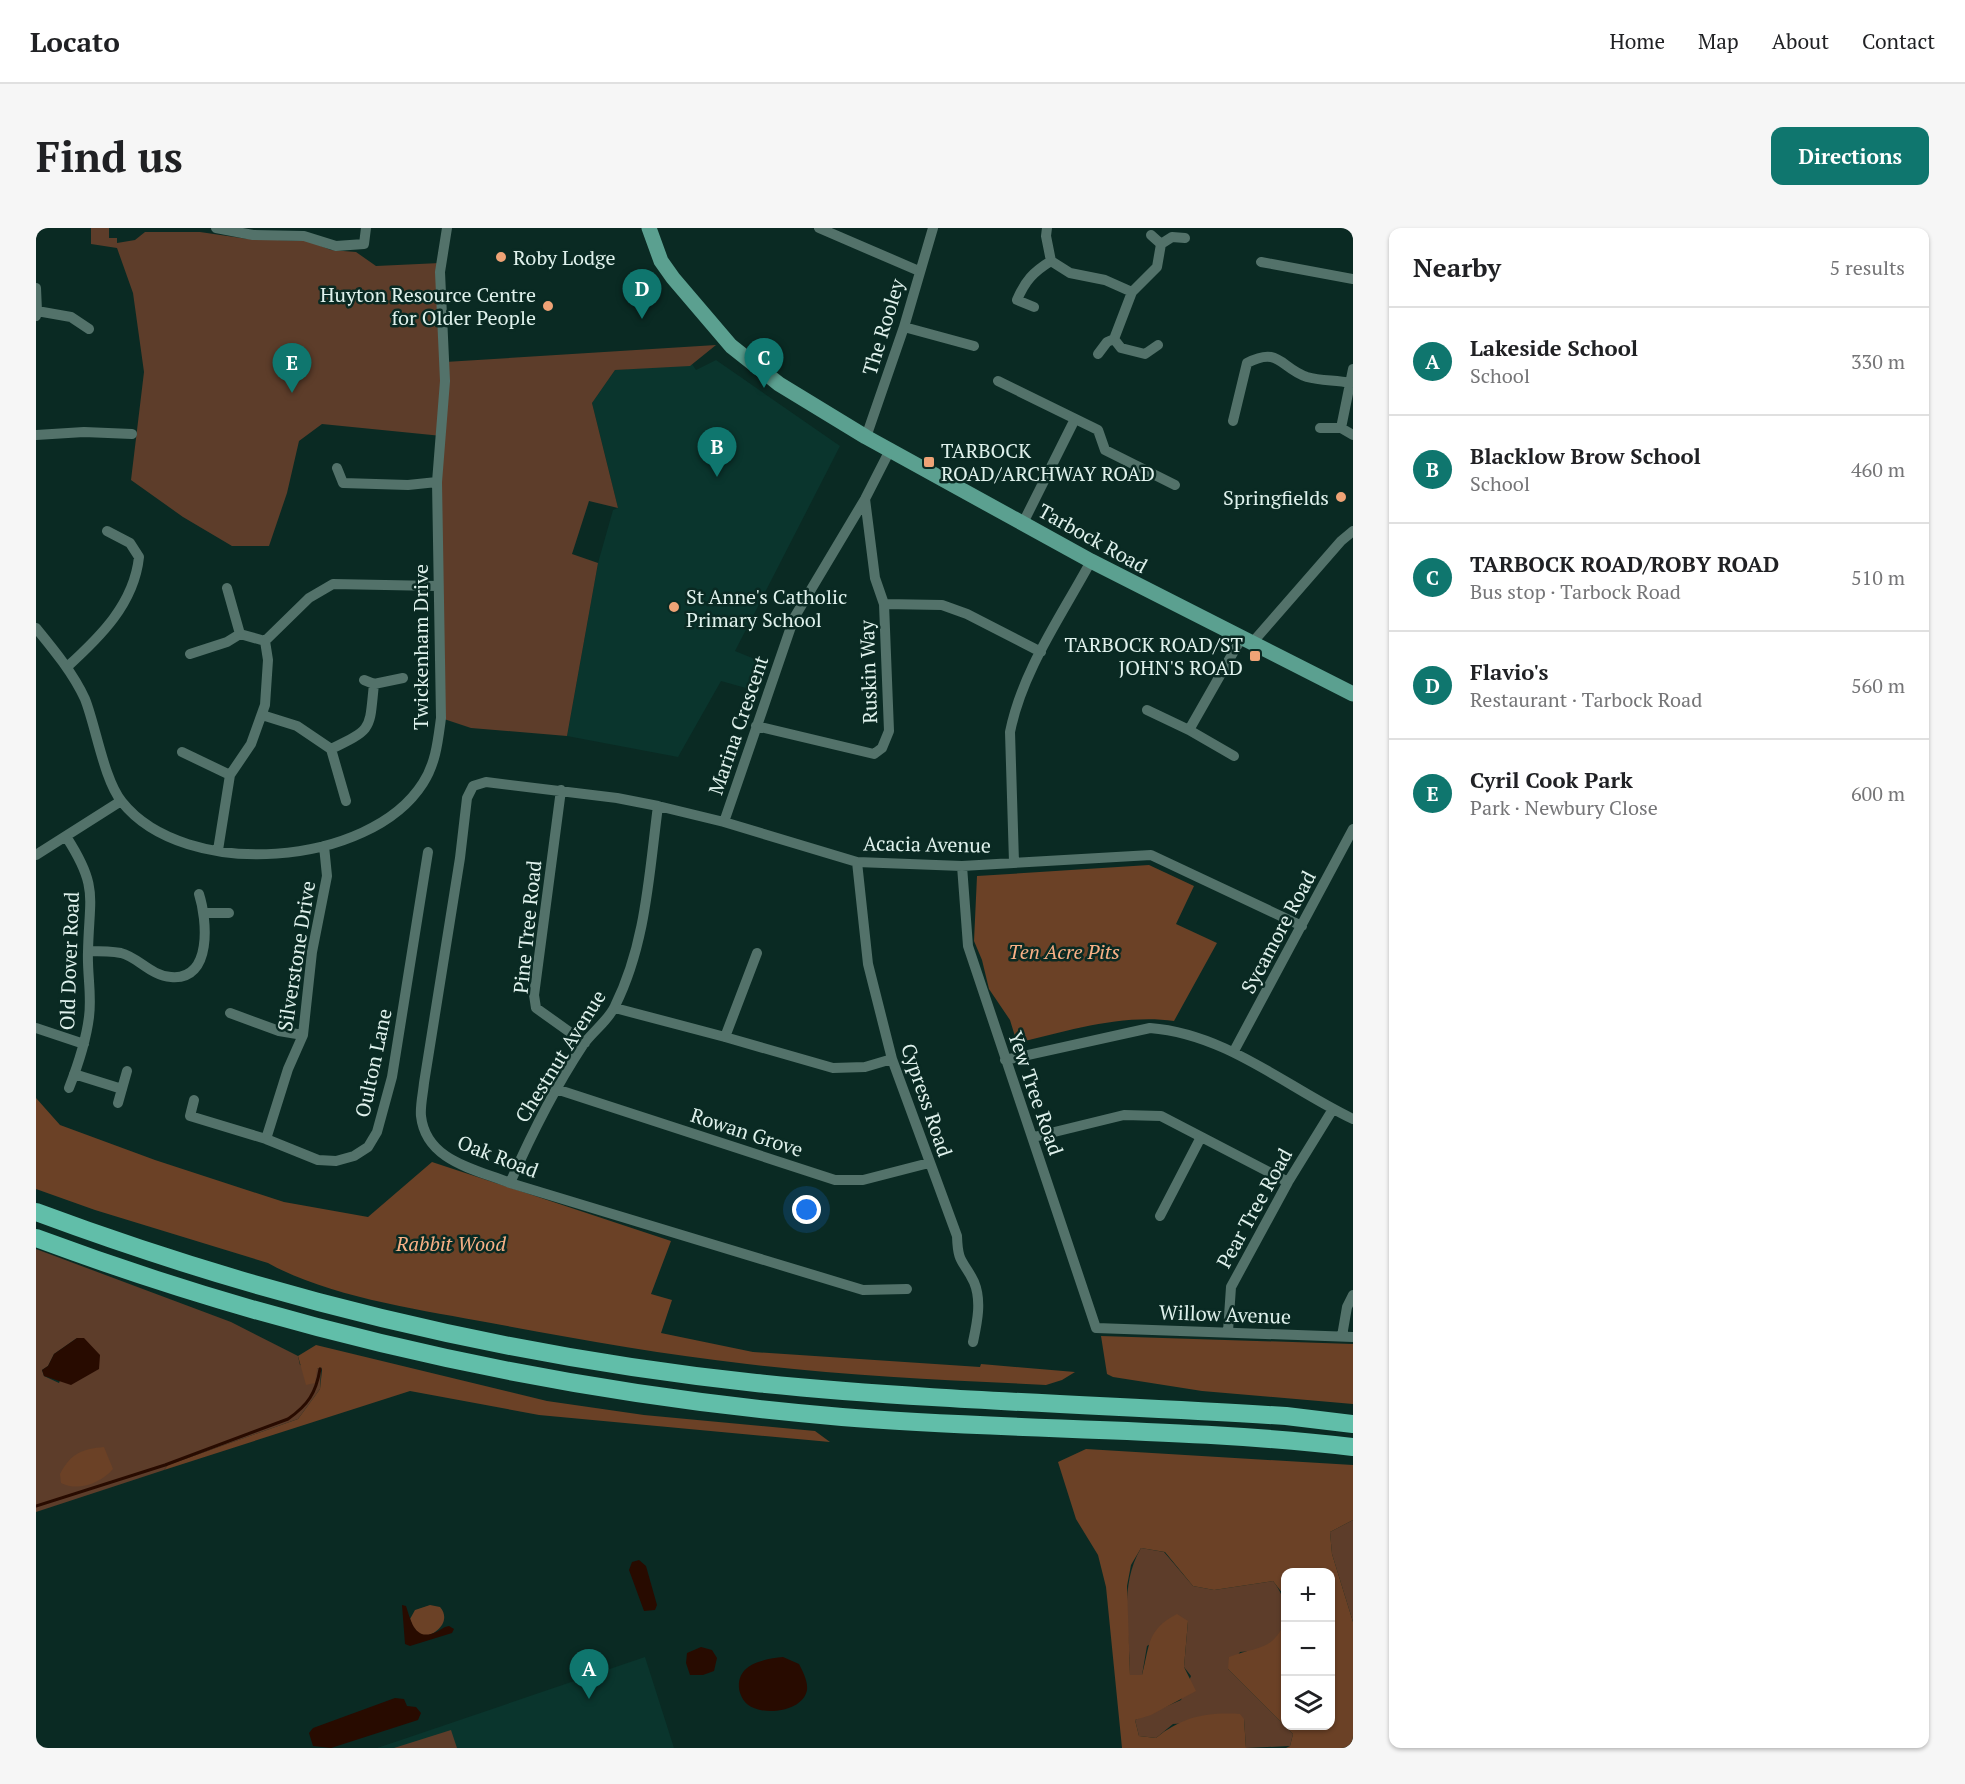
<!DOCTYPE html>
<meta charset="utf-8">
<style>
:root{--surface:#fff;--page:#f6f6f6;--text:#202124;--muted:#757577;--line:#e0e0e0;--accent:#0f766e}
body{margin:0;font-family:"PT Serif",serif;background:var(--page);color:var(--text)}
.controls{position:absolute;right:18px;bottom:18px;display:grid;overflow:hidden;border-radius:12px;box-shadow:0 2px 4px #0004}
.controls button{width:54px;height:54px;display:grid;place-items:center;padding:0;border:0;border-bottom:2px solid var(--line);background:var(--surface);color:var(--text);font:30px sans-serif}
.you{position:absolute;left:771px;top:982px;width:21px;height:21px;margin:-15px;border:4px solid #fff;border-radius:50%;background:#1a73e8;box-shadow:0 0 0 9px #1a73e833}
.badge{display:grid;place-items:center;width:39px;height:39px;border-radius:50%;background:var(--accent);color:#fff;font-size:20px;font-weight:700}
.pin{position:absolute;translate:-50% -50px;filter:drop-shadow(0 2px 3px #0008)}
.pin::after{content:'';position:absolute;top:32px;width:21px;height:18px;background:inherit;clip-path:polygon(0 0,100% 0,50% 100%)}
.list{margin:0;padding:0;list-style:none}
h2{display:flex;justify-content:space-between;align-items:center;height:78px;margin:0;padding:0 24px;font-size:26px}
h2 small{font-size:20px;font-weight:400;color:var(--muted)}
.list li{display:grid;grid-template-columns:39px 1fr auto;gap:18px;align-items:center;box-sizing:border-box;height:108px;padding:0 24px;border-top:2px solid var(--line)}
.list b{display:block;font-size:22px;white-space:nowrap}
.list p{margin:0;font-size:20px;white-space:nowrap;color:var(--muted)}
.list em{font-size:20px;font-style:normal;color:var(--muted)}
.icon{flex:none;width:33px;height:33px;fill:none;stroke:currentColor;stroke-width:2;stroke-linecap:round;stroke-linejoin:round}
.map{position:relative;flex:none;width:1317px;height:1520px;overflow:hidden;border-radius:12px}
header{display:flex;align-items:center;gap:36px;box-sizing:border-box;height:84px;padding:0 30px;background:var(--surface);border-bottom:2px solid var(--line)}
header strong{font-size:28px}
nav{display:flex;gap:33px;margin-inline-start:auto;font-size:21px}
.intro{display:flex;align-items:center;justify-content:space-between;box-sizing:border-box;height:144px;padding:0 36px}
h1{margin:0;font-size:42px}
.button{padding:15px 27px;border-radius:12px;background:var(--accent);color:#fff;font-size:21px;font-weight:700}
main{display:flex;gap:36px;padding:0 36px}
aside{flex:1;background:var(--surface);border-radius:12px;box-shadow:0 2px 4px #0004}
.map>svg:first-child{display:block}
.built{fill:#0a352d}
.green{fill:#5d3d2a;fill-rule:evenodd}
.forest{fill:#6b4126}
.water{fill:#280b00}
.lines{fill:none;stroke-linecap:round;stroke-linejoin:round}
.stream{stroke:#280b00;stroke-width:3}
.minor{stroke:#53726a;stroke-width:10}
.primary{stroke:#5ba090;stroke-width:15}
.motorway{stroke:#61bea9;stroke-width:18}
.poi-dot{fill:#efa376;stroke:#0a2a23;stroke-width:2}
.labels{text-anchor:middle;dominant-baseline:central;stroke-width:5;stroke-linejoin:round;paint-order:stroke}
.poi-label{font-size:20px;fill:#dff1ec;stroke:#0a2a23;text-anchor:start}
.street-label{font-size:20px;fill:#dff1ec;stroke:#0a2a23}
.park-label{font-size:20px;font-style:italic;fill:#f8b086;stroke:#0a2a23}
</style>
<header>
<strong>Locato</strong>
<nav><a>Home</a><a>Map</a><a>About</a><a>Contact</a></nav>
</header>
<div class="intro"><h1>Find us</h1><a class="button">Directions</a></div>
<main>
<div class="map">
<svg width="1317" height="1520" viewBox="0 0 1317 1520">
<rect width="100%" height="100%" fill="#0a2a23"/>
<path class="built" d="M 680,132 L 804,218 L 699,423 L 726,434 L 717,462 L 685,453 L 642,529 L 531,508 L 562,335 L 577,282 L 582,280 L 556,175 L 579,142 L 656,136 L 660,142 Z
M 609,1429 L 638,1520 L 341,1520 L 359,1514 Z"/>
<path class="green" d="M 55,0 L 73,0 L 73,10 L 81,10 L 81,15 L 99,12 L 109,4 L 164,4 L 212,11 L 272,13 L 295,22 L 320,24 L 340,38 L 404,35 L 409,134 L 680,117 L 654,138 L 579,142 L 556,175 L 582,280 L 553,273 L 536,326 L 562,335 L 531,508 L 435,500 L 405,490 L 406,208 L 286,196 L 263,213 L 251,265 L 233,318 L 196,318 L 147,289 L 95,252 L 108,144 L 97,65 L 81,20 L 55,16 Z
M 0,1021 L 195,1094 L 262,1128 L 264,1137 L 281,1141 L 285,1139 L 284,1161 L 262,1191 L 132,1237 L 128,1242 L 0,1284 ZM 41,1110 L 23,1155 L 8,1148 L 6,1142 L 12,1138 L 18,1126 Z
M 1317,1292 L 1317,1394 L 1296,1326 L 1294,1304 Z
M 1105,1320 L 1128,1324 L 1157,1358 L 1178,1362 L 1237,1353 C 1255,1375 1254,1406 1227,1420 C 1221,1424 1211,1423 1204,1424 L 1192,1441 L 1257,1506 L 1254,1518 L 1210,1520 L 1208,1491 L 1137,1496 L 1120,1510 L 1103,1508 L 1099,1492 L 1145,1472 L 1155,1448 L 1148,1439 L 1152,1393 L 1111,1418 L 1106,1447 L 1094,1447 C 1094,1404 1082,1359 1105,1320 Z
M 415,1502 L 421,1520 L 358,1520 Z"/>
<path class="forest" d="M 1113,637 L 1158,658 L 1140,696 L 1181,715 L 1138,793 C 1085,786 1032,803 981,815 L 974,792 L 953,761 L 946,732 L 938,713 L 941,648 Z
M 0,870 L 24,897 L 119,932 L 248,974 L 332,989 L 396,934 L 635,1013 L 615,1066 L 636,1072 L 625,1105 L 717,1124 L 944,1139 L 945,1136 L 1039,1144 L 1026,1152 L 1010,1157 C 910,1152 810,1148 711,1136 C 625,1126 540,1111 455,1095 C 385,1082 293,1069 232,1035 L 59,982 L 0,961 Z
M 1065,1108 L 1317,1116 L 1317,1176 L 1166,1163 L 1077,1149 L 1071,1146 Z
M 280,1117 L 511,1173 L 608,1187 L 779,1203 L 794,1214 L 503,1187 L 374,1163 L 128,1242 L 132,1237 L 262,1191 L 284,1161 L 286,1142 L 285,1139 L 281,1141 L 279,1155 L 270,1157 L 262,1128 Z
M 68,1219 L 77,1241 C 65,1255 42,1264 25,1255 L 24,1246 C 35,1225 46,1221 68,1219 Z
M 1050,1221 L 1317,1237 L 1317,1292 L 1294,1304 L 1296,1326 L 1317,1394 L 1317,1520 L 1250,1520 L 1254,1518 L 1257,1506 L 1192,1441 L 1193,1429 C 1219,1418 1239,1424 1249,1391 L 1250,1498 L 1294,1498 L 1294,1344 L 1250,1344 L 1249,1381 L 1247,1366 L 1237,1353 L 1178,1362 L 1157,1358 L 1129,1324 L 1105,1320 L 1095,1337 L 1091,1358 L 1094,1447 L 1106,1447 C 1114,1418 1110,1402 1141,1386 L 1152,1393 L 1148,1439 L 1160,1463 L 1115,1487 L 1099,1492 L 1103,1508 L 1120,1510 C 1146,1489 1170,1484 1204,1486 L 1208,1491 L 1210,1520 L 1086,1520 L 1070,1359 L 1062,1327 L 1040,1291 L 1022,1234 Z
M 394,1377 L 404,1379 C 419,1396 390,1415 380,1405 C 377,1402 376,1395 374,1391 L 379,1382 Z"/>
<path class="water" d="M 41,1110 L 48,1110 L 64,1127 L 63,1141 L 35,1157 L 8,1148 L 6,1142 L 12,1138 L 18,1126 Z
M 603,1332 L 610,1338 L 621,1377 L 619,1382 L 608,1383 L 593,1342 L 596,1334 Z
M 366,1377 L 370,1378 C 375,1393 379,1414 400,1404 C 405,1402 407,1399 413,1398 L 418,1401 L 416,1405 L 374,1418 L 369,1416 Z
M 665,1419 L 676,1422 L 681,1430 L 678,1443 L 667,1447 L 654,1447 L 650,1435 L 651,1425 Z
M 747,1429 L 763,1436 C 767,1444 772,1453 771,1462 C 767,1484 726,1489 711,1476 C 707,1473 703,1464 703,1460 C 701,1435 729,1431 747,1429 Z
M 359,1470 L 368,1471 L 371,1478 L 380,1479 L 385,1485 L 382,1492 L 295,1520 L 277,1518 L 273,1505 L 277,1500 Z"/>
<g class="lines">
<path class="stream" d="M 0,1278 L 129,1237 L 252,1191 C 272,1177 280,1165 284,1141"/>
<path class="minor" d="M 180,0 L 217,7 L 268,8 L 300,18 L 328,16 L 330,0
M 783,0 L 883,43
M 1011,0 L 1010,8 L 1015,33 L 1034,45 L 1069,52 L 1096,64
M 1115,7 L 1125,16 L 1136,9 L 1149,10
M 1225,34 L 1317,51
M 0,60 L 1,83
M 998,79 L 981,72 C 989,53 997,44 1015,33
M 0,88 L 1,83 L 35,89 L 53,101
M 868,99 L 938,118
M 1122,117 L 1109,126 L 1085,120 L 1078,111 L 1096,64 L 1121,39 L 1125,16
M 1062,126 L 1071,114 L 1078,111
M 962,153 L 1062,202 L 1069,222 L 1139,257
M 1197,193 L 1211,135 C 1244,118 1244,140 1271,149 C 1285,153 1300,152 1314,155
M 1284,200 L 1305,200 L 1317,207
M 1305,200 L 1317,141
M 0,207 L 48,204 L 96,206
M 830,209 L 868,99 L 897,0
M 301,240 L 307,255 L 372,257 L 401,254
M 987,295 L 1039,191
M 848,376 L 906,377 L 931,386 L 1005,424
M 0,400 C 18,422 37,445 49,471 C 60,499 68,552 86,574 C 149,653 334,639 387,555 C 400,535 402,512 405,490 L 401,254 L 409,153 L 404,44 L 411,0
M 204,406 L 229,413
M 1216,415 L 1305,313 L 1317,303
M 154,426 L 191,414 L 204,406 L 191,360
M 31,439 C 64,409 98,376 103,329 L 94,315 L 71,303
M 328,452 L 338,456 L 367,450
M 1111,482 L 1153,502 L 1198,528
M 226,487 L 261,498 L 295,521 L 310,573
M 720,498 L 838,526 L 846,520 L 853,503 L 848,376 L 839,350 L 829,271
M 1153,502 L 1206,409
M 295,521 C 338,500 333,502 338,456
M 146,524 L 194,547
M 525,562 L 498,767 L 500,780 L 549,815
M 688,594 L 758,390 L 829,271 L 854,222
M 31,610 C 63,660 53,669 52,724 C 51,745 56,767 53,789 C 50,813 42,837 33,860
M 182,622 L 194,547 L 215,516 L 229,477 L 232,432 L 229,413 L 273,370 L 297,356 L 401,358
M 0,627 L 85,573
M 821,634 L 832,736 L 856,831 L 921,1008 C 922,1037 927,1031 938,1054 C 946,1073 941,1095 937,1114
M 978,634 L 974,504 C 986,443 1026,387 1055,333
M 926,638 L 932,718 L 1060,1100 L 1317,1109
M 169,685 L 193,685
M 52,723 C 62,723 74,723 85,725 C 102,729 115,748 135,749 C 177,753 171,691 163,666
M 579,780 L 689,809 L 797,840 L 829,839 L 856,831
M 194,785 L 243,803 L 267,807
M 0,800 L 48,816
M 689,809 L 721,725
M 1198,823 L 1317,601
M 969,832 L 1114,800 C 1191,806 1250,859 1317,891
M 38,846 L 86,861
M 520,861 L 799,952 L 827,952 L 893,935
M 158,872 L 154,888 L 230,911 L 282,932 L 300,933 L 318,928 L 332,919 L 341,904 L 356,849 L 392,624
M 82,875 L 91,843
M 998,909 L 1088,887 L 1125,888 L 1252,954
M 230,911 L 252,841 L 267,807 L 276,724 L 291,648 L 288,618
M 474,955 C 495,907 518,861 547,817 C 556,804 572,793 579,778 C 610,716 613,646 622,578
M 1124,988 L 1165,909
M 871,1061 L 827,1062 L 474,955 C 439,941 390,933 385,888 C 384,878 387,866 388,855 L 424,630 L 431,570 L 437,558 L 450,554 L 581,570 L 622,578 L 688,594 L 821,634 L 926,638 L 1115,627 L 1266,698
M 1192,1103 L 1195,1059 L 1252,954 L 1297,881
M 1306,1108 L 1311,1079 L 1317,1067"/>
<path class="primary" d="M 613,0 L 625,33 L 637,50 L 695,118 L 743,156 L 830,209 L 1055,333 L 1317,466"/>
<path class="motorway" d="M 0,984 C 231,1070 474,1129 720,1155 C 896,1173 1073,1177 1250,1188 L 1317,1196
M 0,1010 C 258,1106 531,1166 806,1189 C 976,1203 1147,1199 1317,1219"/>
</g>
<g class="poi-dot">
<circle cx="465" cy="29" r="6"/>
<circle cx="512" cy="78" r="6"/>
<rect x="887" y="228" width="12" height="12" rx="3"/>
<circle cx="1305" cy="269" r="6"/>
<circle cx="638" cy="379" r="6"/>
<rect x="1213" y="422" width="12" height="12" rx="3"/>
</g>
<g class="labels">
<g class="poi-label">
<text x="477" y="29">Roby Lodge</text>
<text x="500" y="66" text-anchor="end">Huyton Resource Centre<tspan x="500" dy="23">for Older People</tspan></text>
<text x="905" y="222">TARBOCK<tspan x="905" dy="23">ROAD/ARCHWAY ROAD</tspan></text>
<text x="1293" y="269" text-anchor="end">Springfields</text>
<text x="650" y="368">St Anne's Catholic<tspan x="650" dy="23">Primary School</tspan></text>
<text x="1207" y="416" text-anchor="end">TARBOCK ROAD/ST<tspan x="1207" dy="23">JOHN'S ROAD</tspan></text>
</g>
<g class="street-label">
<text transform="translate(847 99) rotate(-73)">The Rooley</text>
<text transform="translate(1057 310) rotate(29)">Tarbock Road</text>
<text transform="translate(384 419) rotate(-90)">Twickenham Drive</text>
<text transform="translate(832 444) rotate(-92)">Ruskin Way</text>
<text transform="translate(702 497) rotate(-71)">Marina Crescent</text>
<text transform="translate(891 616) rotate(1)">Acacia Avenue</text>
<text transform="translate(491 699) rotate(-84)">Pine Tree Road</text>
<text transform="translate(1242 704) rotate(-62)">Sycamore Road</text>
<text transform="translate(260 728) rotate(-81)">Silverstone Drive</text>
<text transform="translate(33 733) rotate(-88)">Old Dover Road</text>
<text transform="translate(524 828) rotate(-58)">Chestnut Avenue</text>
<text transform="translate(337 835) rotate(-78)">Oulton Lane</text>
<text transform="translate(1000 865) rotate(71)">Yew Tree Road</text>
<text transform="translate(891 872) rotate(71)">Cypress Road</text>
<text transform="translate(711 904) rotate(18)">Rowan Grove</text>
<text transform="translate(462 928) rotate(21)">Oak Road</text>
<text transform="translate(1218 980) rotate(-61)">Pear Tree Road</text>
<text transform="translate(1189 1086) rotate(2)">Willow Avenue</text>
</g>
<g class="park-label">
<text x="1028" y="723">Ten Acre Pits</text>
<text x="415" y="1015">Rabbit Wood</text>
</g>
</g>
</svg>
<div class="controls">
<button>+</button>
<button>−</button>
<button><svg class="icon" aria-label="layers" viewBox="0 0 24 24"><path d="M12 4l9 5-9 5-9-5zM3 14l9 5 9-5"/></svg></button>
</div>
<div class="you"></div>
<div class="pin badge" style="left:553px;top:1471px">A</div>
<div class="pin badge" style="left:681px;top:249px">B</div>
<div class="pin badge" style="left:728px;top:160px">C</div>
<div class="pin badge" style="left:606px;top:91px">D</div>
<div class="pin badge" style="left:256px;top:165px">E</div>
</div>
<aside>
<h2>Nearby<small>5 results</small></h2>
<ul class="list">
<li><span class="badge">A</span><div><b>Lakeside School</b><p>School</p></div><em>330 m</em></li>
<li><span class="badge">B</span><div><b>Blacklow Brow School</b><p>School</p></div><em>460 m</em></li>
<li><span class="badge">C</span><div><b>TARBOCK ROAD/ROBY ROAD</b><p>Bus stop · Tarbock Road</p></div><em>510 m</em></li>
<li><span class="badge">D</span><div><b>Flavio's</b><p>Restaurant · Tarbock Road</p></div><em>560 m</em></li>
<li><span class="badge">E</span><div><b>Cyril Cook Park</b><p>Park · Newbury Close</p></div><em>600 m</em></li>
</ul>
</aside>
</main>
